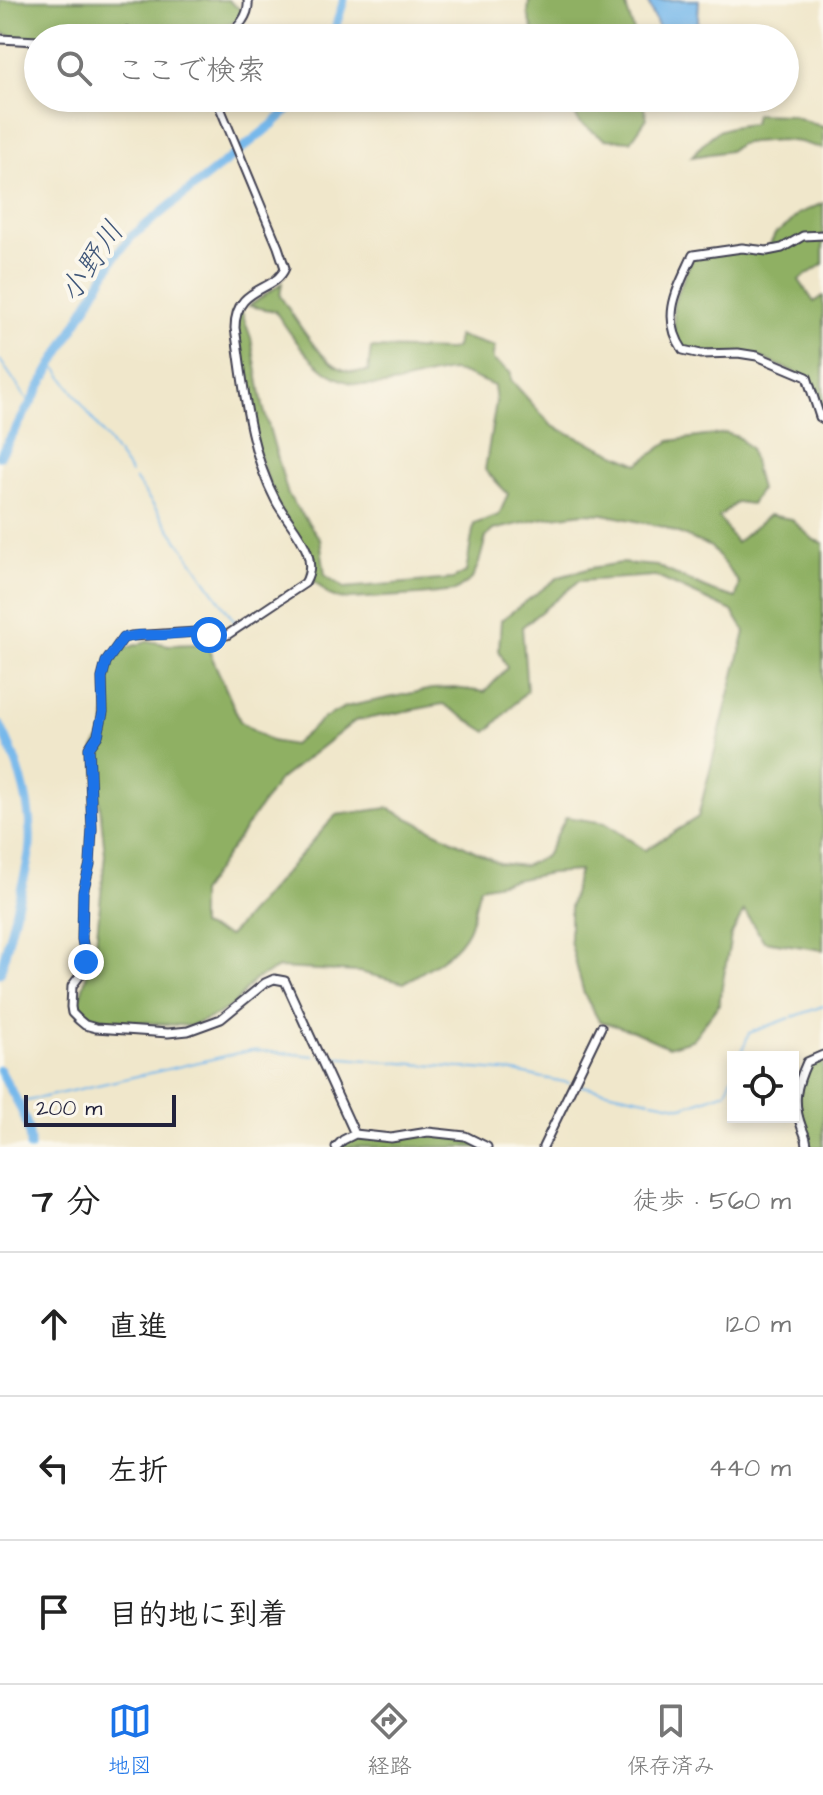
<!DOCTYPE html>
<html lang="ja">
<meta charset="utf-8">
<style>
:root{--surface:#fff;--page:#f6f6f6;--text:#222;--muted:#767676;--line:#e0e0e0;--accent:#1a73e8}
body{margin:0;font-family:"Architects Daughter","Klee One",sans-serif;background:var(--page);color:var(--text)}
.controls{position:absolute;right:24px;bottom:24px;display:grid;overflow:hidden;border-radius:0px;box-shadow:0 4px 12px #0003}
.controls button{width:72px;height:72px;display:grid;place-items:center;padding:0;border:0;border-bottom:2px solid var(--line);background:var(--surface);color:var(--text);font:40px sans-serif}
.scale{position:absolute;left:24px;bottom:20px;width:152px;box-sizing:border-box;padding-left:8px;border:4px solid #22223b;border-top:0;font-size:22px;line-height:28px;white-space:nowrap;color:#22223b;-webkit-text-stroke:6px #fbf7ec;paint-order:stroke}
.stop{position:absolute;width:24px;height:24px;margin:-18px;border:6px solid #1a73e8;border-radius:50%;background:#fff}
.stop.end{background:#1a73e8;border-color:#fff;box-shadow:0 2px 8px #0008}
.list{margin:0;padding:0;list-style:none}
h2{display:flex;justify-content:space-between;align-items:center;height:104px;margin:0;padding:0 32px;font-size:34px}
h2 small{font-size:26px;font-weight:400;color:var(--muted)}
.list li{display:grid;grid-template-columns:52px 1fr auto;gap:24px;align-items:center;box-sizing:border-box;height:144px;padding:0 32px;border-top:2px solid var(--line)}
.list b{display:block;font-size:30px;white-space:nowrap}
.list em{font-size:26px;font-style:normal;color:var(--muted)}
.icon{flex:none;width:44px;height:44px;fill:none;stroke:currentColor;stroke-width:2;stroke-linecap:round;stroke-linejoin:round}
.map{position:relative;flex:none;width:823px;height:1147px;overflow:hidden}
.search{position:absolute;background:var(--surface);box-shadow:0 4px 12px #0003;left:24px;right:24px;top:24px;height:88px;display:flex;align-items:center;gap:20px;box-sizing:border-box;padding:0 28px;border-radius:44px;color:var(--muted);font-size:30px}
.sheet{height:536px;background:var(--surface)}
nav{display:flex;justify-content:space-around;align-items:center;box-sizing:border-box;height:112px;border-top:2px solid var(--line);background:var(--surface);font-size:22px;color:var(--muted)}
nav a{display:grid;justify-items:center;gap:4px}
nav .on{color:var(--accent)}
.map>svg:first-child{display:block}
.forest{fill:#8fb063;stroke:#58694f;stroke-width:2;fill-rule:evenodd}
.water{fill:#76b8eb;stroke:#4c6d93;stroke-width:2}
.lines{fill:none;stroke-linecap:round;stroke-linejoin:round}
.stream{stroke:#76b8eb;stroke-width:2}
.river{stroke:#76b8eb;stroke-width:9}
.minor-casing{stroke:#414051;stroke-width:11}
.minor{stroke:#fff;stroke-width:7}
.route{stroke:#1a73e8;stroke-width:10}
.labels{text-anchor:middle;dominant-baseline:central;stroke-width:8;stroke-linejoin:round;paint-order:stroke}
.water-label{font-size:30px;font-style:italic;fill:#3f5679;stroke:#fbf7ec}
</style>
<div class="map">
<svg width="823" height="1147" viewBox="0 0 823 1147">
<rect width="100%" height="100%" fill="#fbf7ec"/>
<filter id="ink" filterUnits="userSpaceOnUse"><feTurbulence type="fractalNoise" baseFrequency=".0125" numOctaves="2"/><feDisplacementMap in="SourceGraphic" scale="16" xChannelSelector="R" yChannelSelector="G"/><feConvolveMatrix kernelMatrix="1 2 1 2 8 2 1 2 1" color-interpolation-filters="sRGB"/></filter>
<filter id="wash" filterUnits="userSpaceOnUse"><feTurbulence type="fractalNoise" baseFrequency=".006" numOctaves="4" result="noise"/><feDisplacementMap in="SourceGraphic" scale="32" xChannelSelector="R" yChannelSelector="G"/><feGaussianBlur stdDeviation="1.8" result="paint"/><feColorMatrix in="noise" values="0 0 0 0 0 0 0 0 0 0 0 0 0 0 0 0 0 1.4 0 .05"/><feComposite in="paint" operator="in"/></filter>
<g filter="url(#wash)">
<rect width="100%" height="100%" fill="#f0e7cb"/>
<path class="forest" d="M 0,0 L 228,0 L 245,13 L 236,21 L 197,38 L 167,38 L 124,34 L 100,38 L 38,38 L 38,46 L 0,32 Z
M 529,0 L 624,0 L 636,38 L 536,38 L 528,14 Z
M 567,98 L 641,98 L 647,118 L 631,141 L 604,139 L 579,122 Z
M 755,114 L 790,115 L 823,127 L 823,149 L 800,142 L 780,140 L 752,142 L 740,144 L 729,151 L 691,157 C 715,131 717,127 753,124 Z
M 823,203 L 823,264 L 799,280 L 814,302 L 823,296 L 823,419 L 806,377 L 757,356 L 683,350 L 675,339 L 673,305 L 693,255 L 716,251 L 767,251 L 775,234 L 789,224 L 798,214 Z
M 282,283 L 280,296 C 296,319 320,364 348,371 C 354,373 362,372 368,372 L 371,348 L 450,350 L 456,347 L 458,336 L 495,347 L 493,354 L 493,360 L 511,373 L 511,380 L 552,426 L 638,464 L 670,441 L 726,433 L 738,437 L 750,448 L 760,490 L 751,504 L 737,502 L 719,517 L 736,543 L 769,515 L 791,519 L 814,540 L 823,543 L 823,950 L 764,941 L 744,911 L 731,935 L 719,1004 L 692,1040 L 668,1047 L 633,1031 L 599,1021 L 584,994 L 570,941 L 570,906 L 579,871 L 550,873 L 480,887 C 476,901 474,917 468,930 C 456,955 426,969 404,983 L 359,972 L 278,968 L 254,980 L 234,1004 L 215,1016 L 190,1026 L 99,1019 L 77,1007 L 96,944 L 105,854 L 94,749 L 105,730 L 108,672 L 119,650 L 149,641 L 169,645 L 194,644 L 207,646 L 240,721 L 271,741 L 293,745 L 324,718 L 345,707 L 432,689 L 454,688 L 485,692 L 507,668 L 499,650 L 501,620 L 559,577 L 591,568 L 621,563 L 657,566 L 712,591 L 736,598 L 739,583 L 711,547 L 664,527 L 603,514 L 584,513 L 545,518 L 493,530 L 486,537 L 479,563 L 472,579 L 455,591 L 419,595 L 349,599 L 337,598 L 329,595 L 309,576 L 310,559 L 276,502 L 255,444 L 235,328 L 240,307 L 251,338 L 263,406 L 288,495 L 320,539 L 325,575 L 344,588 L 453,579 L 466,572 L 474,524 L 499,515 L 508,494 L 485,470 L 496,402 L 494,386 C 483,382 464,372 453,371 C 442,371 410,380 398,383 C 333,396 308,360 275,311 L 249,306 ZM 655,576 L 732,611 L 745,632 L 698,817 L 645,850 L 605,823 L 566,817 L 546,856 L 524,866 L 499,863 L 388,808 L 336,815 L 229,936 L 200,926 L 200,893 L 279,780 L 355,721 L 443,704 L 487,732 L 527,691 L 522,627 L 579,581 Z
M 823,1055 L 823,1147 L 807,1147 L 796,1097 L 807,1062 Z
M 428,1132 L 465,1136 L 487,1147 L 336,1147 L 355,1134 L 391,1138 Z"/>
<path class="water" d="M 647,0 L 699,0 L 697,38 L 663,38 Z"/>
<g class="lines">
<path class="stream" d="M 0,360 L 26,398
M 53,363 L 54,364
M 57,369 L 131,473
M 29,401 L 30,404
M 135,479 L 237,625
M 793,1017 L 823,1006
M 321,1056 L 460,1068
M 740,1057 L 749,1033 L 790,1018
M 462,1068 L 515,1072 L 569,1083
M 577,1085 L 650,1100
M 653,1101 L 683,1107 L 726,1092 L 733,1075
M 18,1103 L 252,1050 L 315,1056"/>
<path class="river" d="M 332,38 L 344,0
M 0,456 L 116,255 L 132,236 L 273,124 L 300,98
M 0,725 C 19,763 32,803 30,845 C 29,862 24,878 20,894 C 13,921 7,947 0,973
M 0,1070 C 12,1094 31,1119 30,1147"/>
</g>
</g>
<g filter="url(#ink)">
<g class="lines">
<defs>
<path id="minor" d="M 58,38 C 96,30 129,29 167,38
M 224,38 C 237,29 250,17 248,0
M 0,39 L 38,41
M 216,98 L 278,247 L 285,268 C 275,293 235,285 235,328 C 244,386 248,448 276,501 C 289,526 322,554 305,583 L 227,635 L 209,635 L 197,632 L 131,636 L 123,638 L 106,662 L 102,678 L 103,712 L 98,735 L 89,748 L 92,829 L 90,864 L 83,892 L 82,939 L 86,962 L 85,969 L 72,986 L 71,1007 L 72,1013 L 79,1020 L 85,1025 L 96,1028 L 168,1033 L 188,1031 L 221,1019 L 265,983 L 274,979 L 285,981 L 355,1134
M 823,235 L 803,236 L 782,248 L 767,251 L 742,248 L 693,255 C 678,288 660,316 683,350 L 701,354 L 738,353 L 757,356 L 807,377 L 820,417 L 823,419
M 336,1147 L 343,1140 L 355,1134 L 391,1138 L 428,1132 L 465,1136 L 487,1147
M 543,1147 L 601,1027
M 807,1147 C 807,1139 805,1135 802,1128 C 792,1102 796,1086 807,1062 L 823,1055"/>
</defs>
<use href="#minor" class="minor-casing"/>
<use href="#minor" class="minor"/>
</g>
</g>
<g class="lines" filter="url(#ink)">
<path class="route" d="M 86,962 L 82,939 L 83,892 L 90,864 L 92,829 L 89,748 L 98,735 L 103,712 L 102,678 L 106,662 L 123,638 L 139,635 L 162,635 L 197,632 L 209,635"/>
</g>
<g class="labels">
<g class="water-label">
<text transform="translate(92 262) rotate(-56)">小野川</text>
</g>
</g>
</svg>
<div class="controls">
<button><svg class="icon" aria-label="locate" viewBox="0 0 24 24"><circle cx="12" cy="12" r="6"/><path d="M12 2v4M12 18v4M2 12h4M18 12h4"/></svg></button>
</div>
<div class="scale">200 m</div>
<div class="stop" style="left:209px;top:635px"></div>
<div class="stop end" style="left:86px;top:962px"></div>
<div class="search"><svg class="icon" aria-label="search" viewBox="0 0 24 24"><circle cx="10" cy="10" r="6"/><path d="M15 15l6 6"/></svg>ここで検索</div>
</div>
<section class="sheet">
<h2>7 分<small>徒歩 · 560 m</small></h2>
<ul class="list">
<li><svg class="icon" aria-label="ahead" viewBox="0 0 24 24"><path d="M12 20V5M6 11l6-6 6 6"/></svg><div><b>直進</b></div><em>120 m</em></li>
<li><svg class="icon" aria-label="left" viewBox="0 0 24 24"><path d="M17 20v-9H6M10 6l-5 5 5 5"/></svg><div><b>左折</b></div><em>440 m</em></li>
<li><svg class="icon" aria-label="arrive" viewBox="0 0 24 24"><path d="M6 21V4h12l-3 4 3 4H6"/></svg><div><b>目的地に到着</b></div></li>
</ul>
</section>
<nav>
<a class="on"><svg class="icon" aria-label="map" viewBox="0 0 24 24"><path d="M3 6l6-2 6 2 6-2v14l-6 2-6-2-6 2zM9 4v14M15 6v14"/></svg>地図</a>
<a><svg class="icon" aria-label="directions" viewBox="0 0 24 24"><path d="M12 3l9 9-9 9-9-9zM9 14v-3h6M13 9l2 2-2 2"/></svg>経路</a>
<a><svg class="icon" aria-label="saved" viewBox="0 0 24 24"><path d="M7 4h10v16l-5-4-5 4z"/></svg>保存済み</a>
</nav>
